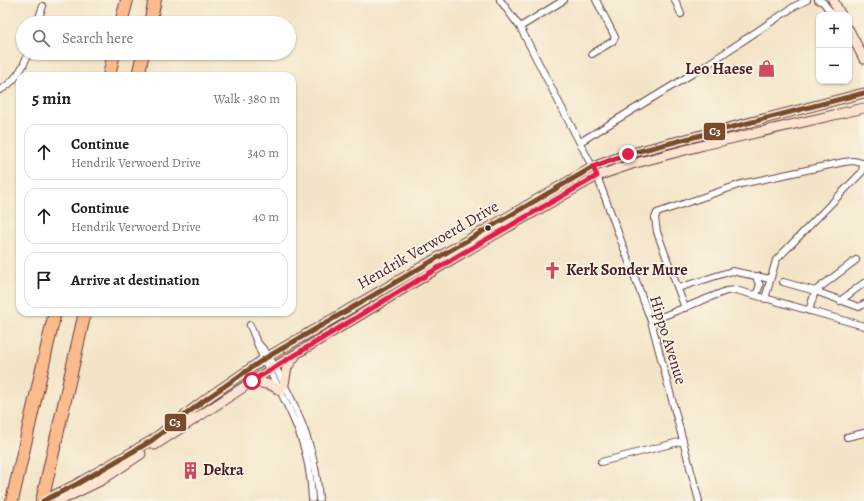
<!DOCTYPE html>
<meta charset="utf-8">
<style>
:root{--surface:#fff;--page:#f6f6f6;--text:#222;--muted:#767676;--line:#e0e0e0}
body{margin:0;font-family:Alegreya,serif;background:var(--page);color:var(--text)}
.controls{position:absolute;right:12px;top:12px;display:grid;overflow:hidden;border-radius:8px;box-shadow:0 1px 3px #0004}
.controls button{width:36px;height:36px;display:grid;place-items:center;padding:0;border:0;border-bottom:1px solid var(--line);background:var(--surface);color:var(--text);font:20px sans-serif}
.stop{position:absolute;width:12px;height:12px;margin:-9px;border:3px solid #e11d48;border-radius:50%;background:#fff}
.stop.end{background:#e11d48;border-color:#fff;box-shadow:0 1px 4px #0008}
.list{margin:0;padding:0;list-style:none}
h2{display:flex;justify-content:space-between;align-items:center;height:52px;margin:0;padding:0 16px;font-size:17px}
h2 small{font-size:13px;font-weight:400;color:var(--muted)}
.list li{display:grid;grid-template-columns:26px 1fr auto;gap:12px;align-items:center;box-sizing:border-box;height:56px;margin:0 8px 8px;padding:0 8px;border:1px solid var(--line);border-radius:12px}
.list b{display:block;font-size:15px;white-space:nowrap}
.list p{margin:0;font-size:13px;white-space:nowrap;color:var(--muted)}
.list em{font-size:13px;font-style:normal;color:var(--muted)}
.icon{flex:none;width:22px;height:22px;fill:none;stroke:currentColor;stroke-width:2;stroke-linecap:round;stroke-linejoin:round}
.map{position:relative;flex:none;width:864px;height:501px;overflow:hidden}
.search{position:absolute;background:var(--surface);box-shadow:0 1px 3px #0004;left:16px;top:16px;width:280px;height:44px;display:flex;align-items:center;gap:10px;box-sizing:border-box;padding:0 14px;border-radius:22px;color:var(--muted);font-size:15px}
.panel{position:absolute;background:var(--surface);box-shadow:0 1px 3px #0004;left:16px;top:72px;width:280px;height:244px;border-radius:12px}
.map>svg:first-child{display:block}
.lines{fill:none;stroke-linecap:round;stroke-linejoin:round}
.minor-casing{stroke:#633d42;stroke-width:8}
.secondary-casing{stroke:#633d42;stroke-width:11}
.motorway-casing{stroke:#633d42;stroke-width:14}
.minor{stroke:#fff;stroke-width:6}
.secondary{stroke:#fde4d1;stroke-width:9}
.motorway{stroke:#fbbb8d;stroke-width:12}
.bus-1-casing{stroke:#fcf5e5;stroke-width:8}
.bus-1{stroke:#7a4b2a;stroke-width:5}
.route{stroke:#e11d48;stroke-width:5}
.bus-dot{fill:#4a1f2b;stroke:#fcf5e5;stroke-width:1.5}
.labels{text-anchor:middle;dominant-baseline:central;stroke-width:3.5;stroke-linejoin:round;paint-order:stroke}
.poi-label{font-size:16px;font-weight:bold;fill:#4a1f2b;stroke:#fcf5e5;text-anchor:start}
.street-label{font-size:16px;fill:#4a1f2b;stroke:#fcf5e5}
.line-badge{stroke:#fcf5e5;stroke-width:1.5}
.badge-label{font-size:11px;text-anchor:middle;font-weight:bold;fill:#fff}
</style>
<div class="map">
<svg width="864" height="501" viewBox="0 0 864 501">
<rect width="100%" height="100%" fill="#fcf5e5"/>
<filter id="ink" filterUnits="userSpaceOnUse"><feTurbulence type="fractalNoise" baseFrequency=".025" numOctaves="2"/><feDisplacementMap in="SourceGraphic" scale="8" xChannelSelector="R" yChannelSelector="G"/><feConvolveMatrix kernelMatrix="1 2 1 2 8 2 1 2 1" color-interpolation-filters="sRGB"/></filter>
<filter id="wash" filterUnits="userSpaceOnUse"><feTurbulence type="fractalNoise" baseFrequency=".012" numOctaves="4" result="noise"/><feDisplacementMap in="SourceGraphic" scale="16" xChannelSelector="R" yChannelSelector="G"/><feGaussianBlur stdDeviation="0.9" result="paint"/><feColorMatrix in="noise" values="0 0 0 0 0 0 0 0 0 0 0 0 0 0 0 0 0 1.4 0 .05"/><feComposite in="paint" operator="in"/></filter>
<g filter="url(#wash)">
<rect width="100%" height="100%" fill="#f3e4c7"/>
</g>
<g filter="url(#ink)">
<g class="lines">
<defs>
<path id="minor" d="M 500,0 L 520,27 L 597,176 L 651,321 L 699,501
M 675,0 L 681,14
M 818,0 L 823,2 L 833,15
M 37,23 L 43,6
M 520,27 L 564,0
M 592,54 L 613,41 L 615,37 L 596,0
M 0,90 C 15,82 23,69 28,53
M 580,142 L 705,66 L 795,6 L 807,0
M 783,282 L 815,291 L 856,260
M 678,288 L 732,271 L 770,279
M 756,295 L 760,285 L 757,280 L 758,276
M 840,301 L 864,283
M 685,308 L 657,232 L 655,218 L 657,213 L 741,184 L 844,162 L 853,161 L 862,163 L 863,165 L 862,172 L 776,260 L 765,299
M 809,311 L 815,291 L 859,307 L 864,304
M 651,321 L 726,291 L 736,290 L 864,326
M 250,325 C 255,337 259,349 264,360 C 289,408 310,442 312,499
M 259,344 C 271,357 278,372 286,388 C 304,423 317,459 319,499
M 847,437 L 864,433
M 601,462 L 683,441"/>
<path id="secondary" d="M 833,0 L 841,15
M 849,30 L 864,59
M 252,381 L 271,385 L 281,391
M 284,384 L 287,367 L 295,356
M 155,445 L 276,366 L 461,254 L 597,176 L 632,164 L 704,145 L 864,108
M 43,501 L 77,484 L 151,441 L 206,399 L 264,359 L 593,167 L 628,154 L 864,93
M 59,501 L 102,480 L 141,454"/>
<path id="motorway" d="M 121,23 L 127,0
M 150,23 L 155,0
M 109,76 L 114,53
M 138,76 L 143,53
M 12,501 L 55,312
M 42,501 L 85,312"/>
</defs>
<use href="#minor" class="minor-casing"/>
<use href="#secondary" class="secondary-casing"/>
<use href="#motorway" class="motorway-casing"/>
<use href="#minor" class="minor"/>
<use href="#secondary" class="secondary"/>
<use href="#motorway" class="motorway"/>
<defs>
<path id="bus-1" d="M 43,501 L 77,484 L 151,441 L 206,399 L 264,359 L 593,167 L 628,154 L 864,93"/>
</defs>
<use href="#bus-1" class="bus-1-casing"/>
<use href="#bus-1" class="bus-1"/>
</g>
</g>
<g class="lines" filter="url(#ink)">
<path class="route" d="M 252,381 L 461,254 L 597,176 L 593,167 L 628,154"/>
</g>
<defs>
<symbol id="shop-bare" viewBox="-9 -9 18 18"><path d="M-5-2.5h2.3a2.7 3.5 0 0 1 5.4 0H5L5.5 6h-11ZM-1.5-2.5h3a1.5 2.3 0 0 0-3 0Z" fill="#d1495b" stroke="#fcf5e5" stroke-width="2.5" paint-order="stroke"/></symbol>
<symbol id="church-bare" viewBox="-9 -9 18 18"><path d="M-1.2-6h2.4v3.5h3.3v2.4h-3.3V6h-2.4V-.1h-3.3v-2.4h3.3Z" fill="#d1495b" stroke="#fcf5e5" stroke-width="2.5" paint-order="stroke"/></symbol>
<symbol id="building-bare" viewBox="-9 -9 18 18"><path d="M-4-6H4V6H1V3H-1V6H-4ZM-2.5-4.3h1.7v1.8h-1.7ZM.8-4.3h1.7v1.8H.8ZM-2.5-1h1.7V.8h-1.7ZM.8-1h1.7V.8H.8Z" fill="#d1495b" stroke="#fcf5e5" stroke-width="2.5" paint-order="stroke"/></symbol>
</defs>
<g fill-rule="evenodd">
<use href="#shop-bare" x="754" y="56" width="25" height="25"/>
<use href="#church-bare" x="540" y="258" width="25" height="25"/>
<use href="#building-bare" x="178" y="458" width="25" height="25"/>
</g>
<circle class="bus-dot" cx="488" cy="228" r="3.5"/>
<g class="labels">
<g class="poi-label">
<text x="753" y="69" text-anchor="end">Leo Haese</text>
<text x="566" y="270">Kerk Sonder Mure</text>
<text x="203" y="470">Dekra</text>
</g>
<g class="street-label">
<text transform="translate(428 245) rotate(-30)">Hendrik Verwoerd Drive</text>
<text transform="translate(668 340) rotate(73)">Hippo Avenue</text>
</g>
</g>
<g class="line-badge">
<rect x="703" y="122" width="23" height="19" rx="4" fill="#7a4b2a"/>
<rect x="164" y="413" width="23" height="19" rx="4" fill="#7a4b2a"/>
</g>
<g class="badge-label">
<text x="715" y="135">C3</text>
<text x="175" y="426">C3</text>
</g>
</svg>
<div class="controls">
<button>+</button>
<button>−</button>
</div>
<div class="stop" style="left:252px;top:381px"></div>
<div class="stop end" style="left:628px;top:154px"></div>
<div class="search"><svg class="icon" aria-label="search" viewBox="0 0 24 24"><circle cx="10" cy="10" r="6"/><path d="M15 15l6 6"/></svg>Search here</div>
<section class="panel">
<h2>5 min<small>Walk · 380 m</small></h2>
<ul class="list">
<li><svg class="icon" aria-label="ahead" viewBox="0 0 24 24"><path d="M12 20V5M6 11l6-6 6 6"/></svg><div><b>Continue</b><p>Hendrik Verwoerd Drive</p></div><em>340 m</em></li>
<li><svg class="icon" aria-label="ahead" viewBox="0 0 24 24"><path d="M12 20V5M6 11l6-6 6 6"/></svg><div><b>Continue</b><p>Hendrik Verwoerd Drive</p></div><em>40 m</em></li>
<li><svg class="icon" aria-label="arrive" viewBox="0 0 24 24"><path d="M6 21V4h12l-3 4 3 4H6"/></svg><div><b>Arrive at destination</b></div></li>
</ul>
</section>
</div>
